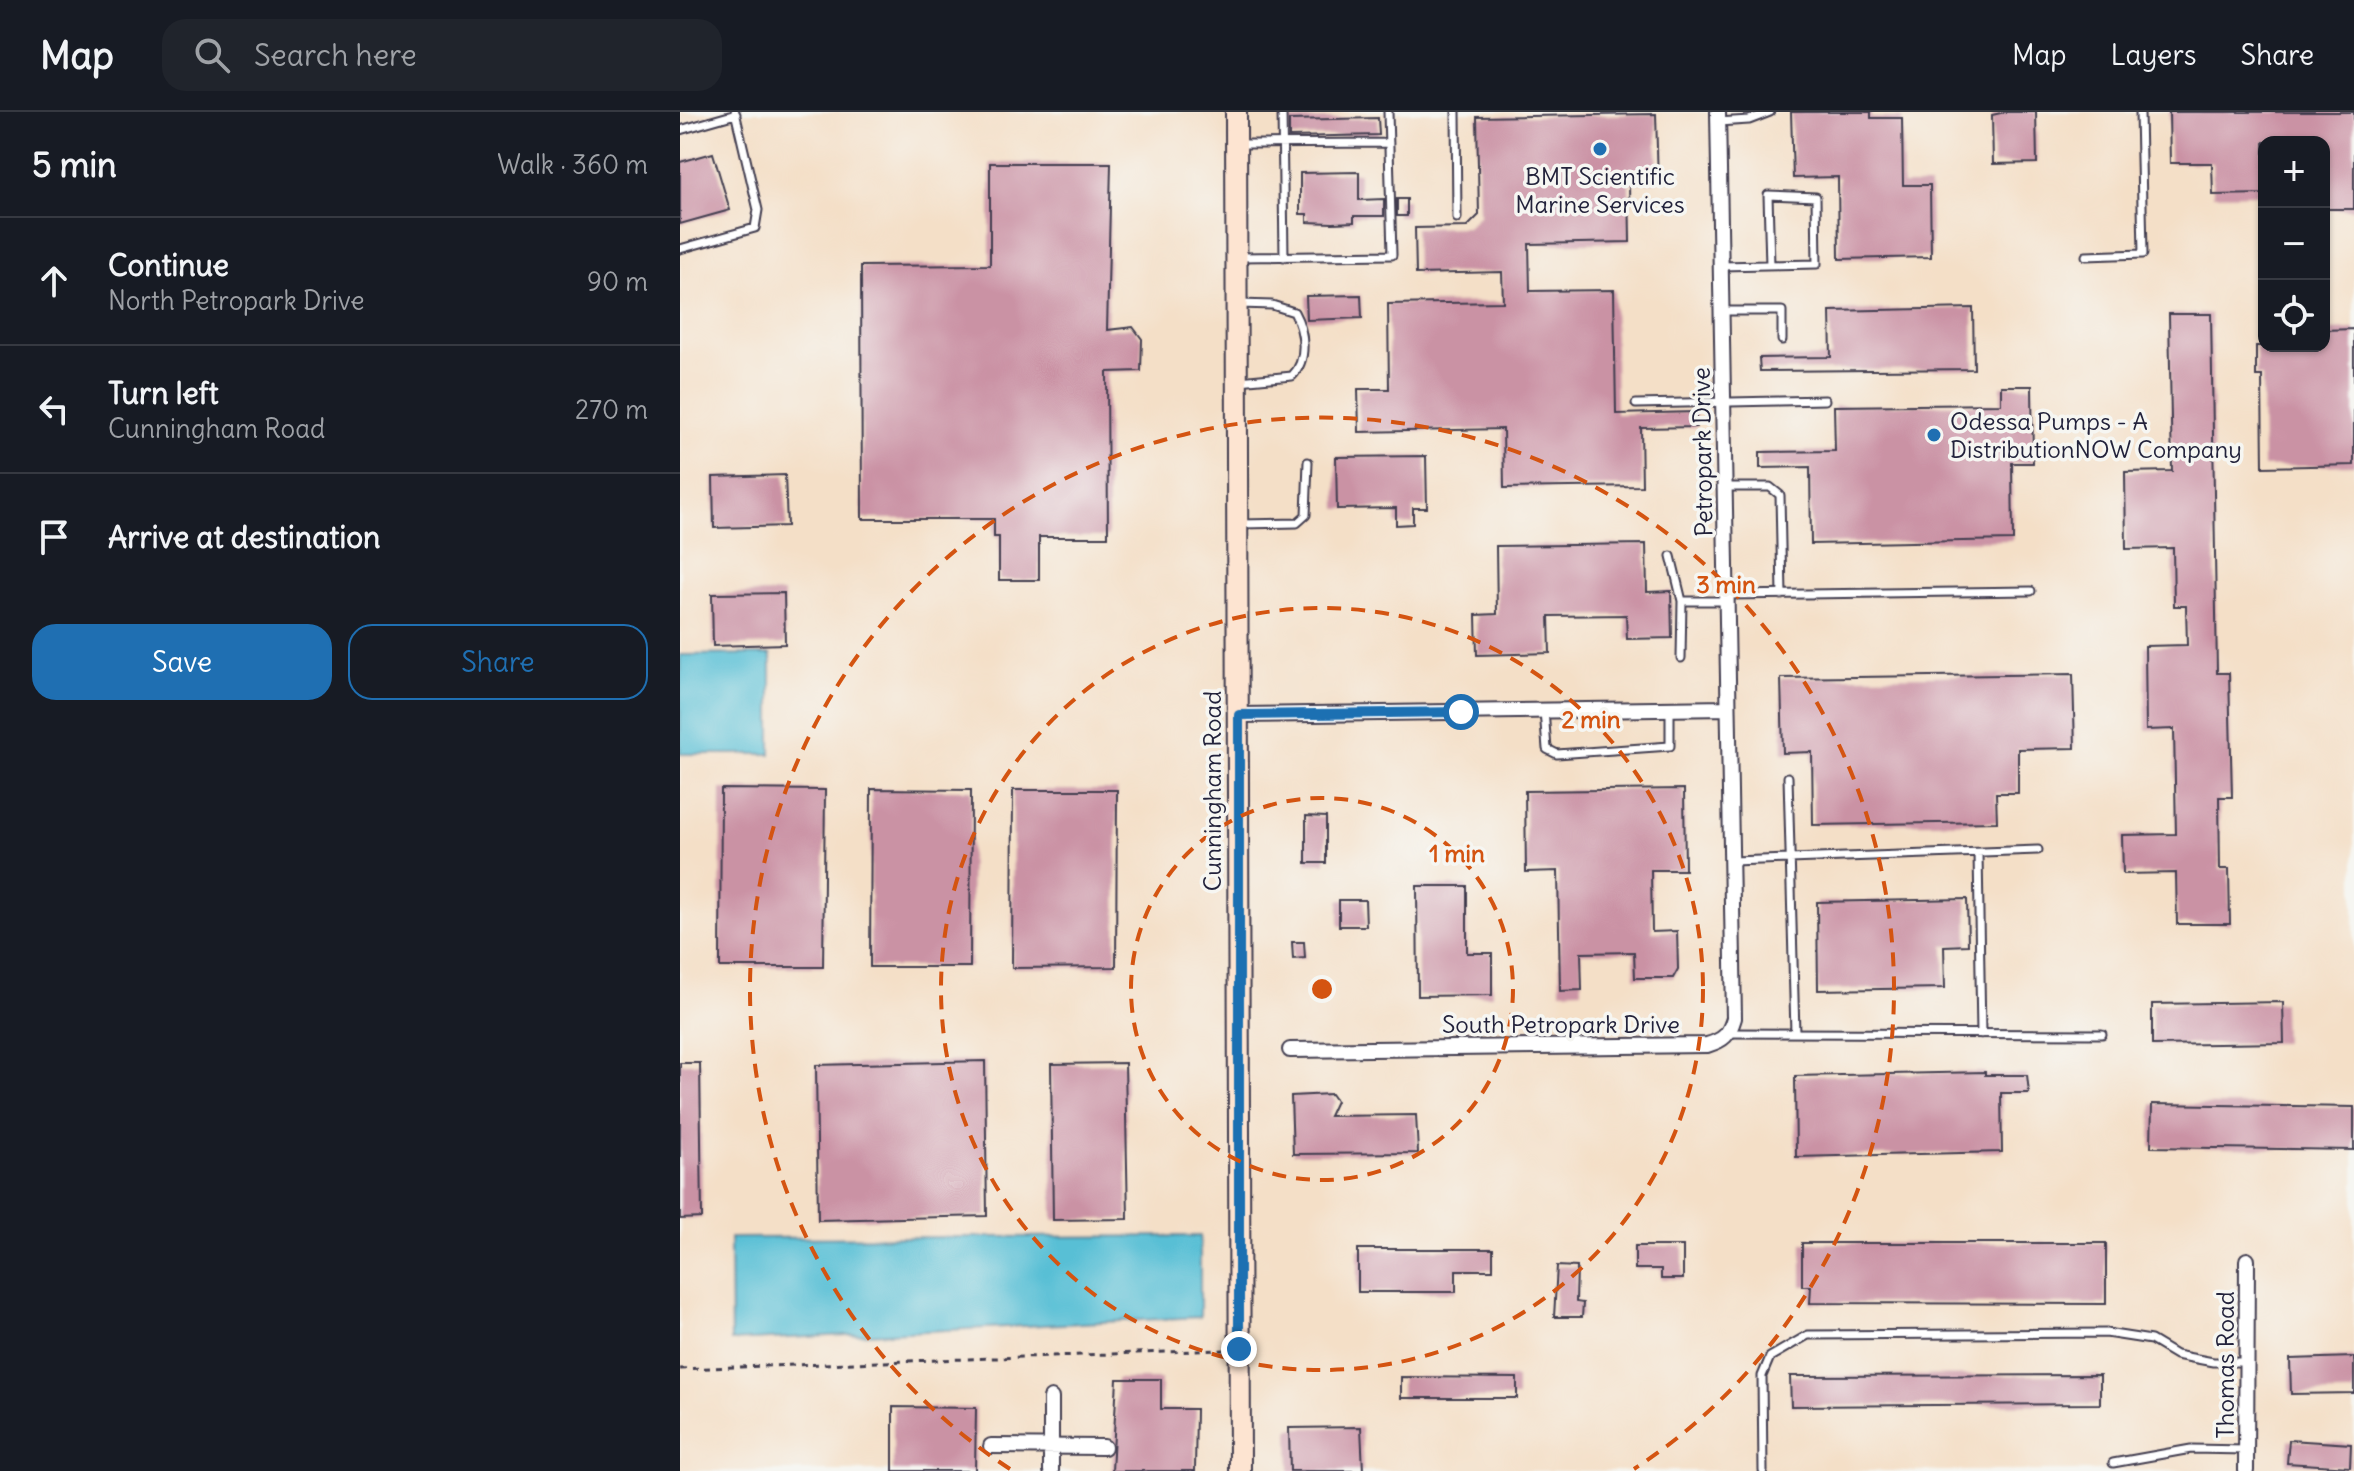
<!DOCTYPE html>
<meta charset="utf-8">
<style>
:root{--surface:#171b24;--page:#20242c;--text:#f1f3f6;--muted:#9ea1a6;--line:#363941;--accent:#1f6fb2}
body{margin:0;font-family:Delius,sans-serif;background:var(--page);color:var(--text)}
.controls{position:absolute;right:24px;top:24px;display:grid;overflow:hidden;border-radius:16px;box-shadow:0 2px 6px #0004}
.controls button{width:72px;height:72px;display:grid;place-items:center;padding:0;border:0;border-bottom:2px solid var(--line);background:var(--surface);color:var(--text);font:40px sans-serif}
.stop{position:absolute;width:24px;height:24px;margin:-18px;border:6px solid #1f6fb2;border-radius:50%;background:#fff}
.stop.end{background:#1f6fb2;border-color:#fff;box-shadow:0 2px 8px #0008}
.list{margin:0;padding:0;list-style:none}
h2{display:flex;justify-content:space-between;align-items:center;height:104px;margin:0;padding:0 32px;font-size:34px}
h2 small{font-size:26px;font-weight:400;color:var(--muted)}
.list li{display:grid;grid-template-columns:52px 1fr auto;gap:24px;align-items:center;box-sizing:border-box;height:128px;padding:0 32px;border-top:2px solid var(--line)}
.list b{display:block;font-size:30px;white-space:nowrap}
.list p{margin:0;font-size:26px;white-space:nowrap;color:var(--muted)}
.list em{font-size:26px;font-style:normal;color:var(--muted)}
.actions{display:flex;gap:16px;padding:24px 32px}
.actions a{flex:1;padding:18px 0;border:2px solid var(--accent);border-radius:24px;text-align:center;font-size:28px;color:var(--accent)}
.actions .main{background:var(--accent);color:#fff}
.icon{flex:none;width:44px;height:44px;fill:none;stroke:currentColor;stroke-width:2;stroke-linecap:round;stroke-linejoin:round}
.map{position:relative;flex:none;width:1674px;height:1359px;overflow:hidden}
header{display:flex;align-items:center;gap:48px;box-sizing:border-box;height:112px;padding:0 40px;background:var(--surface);border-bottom:2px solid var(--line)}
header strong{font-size:38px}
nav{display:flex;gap:44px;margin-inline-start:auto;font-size:28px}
.search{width:560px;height:72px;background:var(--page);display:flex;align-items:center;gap:20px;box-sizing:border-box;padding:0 28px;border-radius:24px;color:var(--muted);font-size:30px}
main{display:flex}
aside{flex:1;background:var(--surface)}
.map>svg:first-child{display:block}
.water{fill:#58bfd5;stroke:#3d7088;stroke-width:2}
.building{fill:#ca92a4}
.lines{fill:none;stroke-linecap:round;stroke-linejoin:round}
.lane-casing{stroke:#423e50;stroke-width:11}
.street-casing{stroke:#423e50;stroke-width:18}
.secondary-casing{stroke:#423e50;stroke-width:24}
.path{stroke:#423e50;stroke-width:3;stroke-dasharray:6 6;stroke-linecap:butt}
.lane{stroke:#fff;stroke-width:7}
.street{stroke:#fff;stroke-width:14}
.secondary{stroke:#fde4d1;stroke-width:20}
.route{stroke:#1f6fb2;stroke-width:10}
.ring{fill:none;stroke:#d45411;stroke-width:4;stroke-dasharray:14 10}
.poi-dot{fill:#1f6fb2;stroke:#f6f6f2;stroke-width:3}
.labels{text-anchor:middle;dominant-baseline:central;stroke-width:7;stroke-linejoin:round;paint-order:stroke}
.poi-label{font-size:24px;fill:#22223b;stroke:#f6f6f2}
.street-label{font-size:24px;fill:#22223b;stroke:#f6f6f2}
.centre{fill:#d45411;stroke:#f6f6f2;stroke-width:4}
.ring-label{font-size:24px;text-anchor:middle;font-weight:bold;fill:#d45411;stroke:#f6f6f2;stroke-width:7;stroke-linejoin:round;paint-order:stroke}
</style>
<header>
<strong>Map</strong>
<div class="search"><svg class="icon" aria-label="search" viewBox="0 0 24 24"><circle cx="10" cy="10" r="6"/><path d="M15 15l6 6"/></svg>Search here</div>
<nav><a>Map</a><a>Layers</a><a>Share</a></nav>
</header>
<main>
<aside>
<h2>5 min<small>Walk · 360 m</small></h2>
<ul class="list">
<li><svg class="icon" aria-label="ahead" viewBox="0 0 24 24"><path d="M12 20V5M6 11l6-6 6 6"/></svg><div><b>Continue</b><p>North Petropark Drive</p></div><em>90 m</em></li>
<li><svg class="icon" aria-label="left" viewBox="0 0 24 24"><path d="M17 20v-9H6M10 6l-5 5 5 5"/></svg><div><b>Turn left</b><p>Cunningham Road</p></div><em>270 m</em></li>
<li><svg class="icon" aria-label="arrive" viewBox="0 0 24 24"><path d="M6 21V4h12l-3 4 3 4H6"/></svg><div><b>Arrive at destination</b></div></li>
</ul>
<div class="actions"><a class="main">Save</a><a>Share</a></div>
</aside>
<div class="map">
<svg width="1674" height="1359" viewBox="0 0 1674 1359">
<rect width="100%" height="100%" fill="#f6f6f2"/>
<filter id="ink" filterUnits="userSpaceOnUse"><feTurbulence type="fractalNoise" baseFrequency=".0125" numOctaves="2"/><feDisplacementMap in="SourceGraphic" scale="16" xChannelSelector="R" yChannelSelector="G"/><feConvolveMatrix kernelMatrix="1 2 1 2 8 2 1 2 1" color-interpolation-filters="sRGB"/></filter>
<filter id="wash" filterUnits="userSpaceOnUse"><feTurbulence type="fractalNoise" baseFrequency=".006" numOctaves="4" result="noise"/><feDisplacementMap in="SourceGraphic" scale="32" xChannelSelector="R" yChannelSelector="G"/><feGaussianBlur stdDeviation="1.8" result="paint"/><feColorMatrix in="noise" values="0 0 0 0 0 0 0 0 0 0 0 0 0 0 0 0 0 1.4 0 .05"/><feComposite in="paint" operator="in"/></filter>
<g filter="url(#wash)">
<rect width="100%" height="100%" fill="#f4dfc7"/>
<path class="water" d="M 91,542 L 91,642 L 0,642 L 0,543 Z
M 520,1124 L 520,1205 L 51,1229 L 50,1126 Z"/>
<g id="blocks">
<path class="building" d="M 1111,0 L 1191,0 L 1191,6 L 1222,6 L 1223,73 L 1250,73 L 1251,145 L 1159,147 L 1158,65 L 1113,66 Z
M 1325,0 L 1356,0 L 1357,51 L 1313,52 L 1312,3 Z
M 1489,0 L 1674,0 L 1674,97 L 1644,97 L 1644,30 L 1584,30 L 1584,82 L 1533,83 L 1532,51 L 1490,51 Z
M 976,2 L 978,70 L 949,71 L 950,130 L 849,132 L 850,179 L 934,178 L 936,302 L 1016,300 L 1016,315 L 961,316 L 962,374 L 824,376 L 823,317 L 679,320 L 678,277 L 709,277 L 708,192 L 823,190 L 822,160 L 736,162 L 735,116 L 787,115 L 799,103 L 797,5 Z
M 698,6 L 699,23 L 609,25 L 609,8 Z
M 33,41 L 50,98 L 0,112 L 0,50 Z
M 310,51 L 431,51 L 427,218 L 453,215 L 462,227 L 461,259 L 427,260 L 428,425 L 359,425 L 359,468 L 319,468 L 319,425 L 314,425 L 314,407 L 182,407 L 181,154 L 310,153 Z
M 679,60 L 679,88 L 704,87 L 704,104 L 674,104 L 674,110 L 653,111 L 627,110 L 627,102 L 620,102 L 620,61 Z
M 717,87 L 727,87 L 727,104 L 717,104 Z
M 681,183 L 682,206 L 627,208 L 626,184 Z
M 1293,196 L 1294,257 L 1080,259 L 1079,246 L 1151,245 L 1150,199 Z
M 1489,202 L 1531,202 L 1537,561 L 1549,561 L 1552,685 L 1539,685 L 1540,757 L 1549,757 L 1550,812 L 1497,812 L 1496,761 L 1443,762 L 1442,723 L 1496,722 L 1494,617 L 1466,618 L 1465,534 L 1507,533 L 1506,494 L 1494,494 L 1493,436 L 1446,437 L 1445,360 L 1492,359 Z
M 1674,217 L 1674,353 L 1583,355 L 1582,264 L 1576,264 L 1576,234 L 1644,234 L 1644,218 Z
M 1321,274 L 1352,274 L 1353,351 L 1332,351 L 1333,428 L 1131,432 L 1130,355 L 1080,356 L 1080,340 L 1155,339 L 1154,294 L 1321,292 Z
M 746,344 L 747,396 L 733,396 L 733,412 L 716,413 L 716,396 L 657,397 L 656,345 Z
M 105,363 L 107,414 L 34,416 L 33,365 Z
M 966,432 L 967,480 L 991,479 L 992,526 L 947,527 L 946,503 L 869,504 L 870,541 L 797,543 L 796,503 L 817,502 L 816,434 Z
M 104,481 L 105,532 L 33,534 L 32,482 Z
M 1393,562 L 1395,636 L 1338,637 L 1338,681 L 1316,681 L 1317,710 L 1133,713 L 1132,640 L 1103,641 L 1101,566 Z
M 41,677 L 145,678 L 143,855 L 40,855 Z
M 191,677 L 291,678 L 290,855 L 190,855 Z
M 1004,677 L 1005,758 L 971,758 L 972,820 L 997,819 L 998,857 L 993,866 L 955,866 L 954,840 L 901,841 L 902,878 L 880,879 L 878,759 L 846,760 L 845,679 Z
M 333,678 L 437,678 L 436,855 L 332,856 Z
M 626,704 L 646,705 L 646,751 L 626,751 Z
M 737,774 L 787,774 L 787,841 L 812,841 L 812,883 L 738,884 Z
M 1287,787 L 1288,833 L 1264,834 L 1265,876 L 1138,878 L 1137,790 Z
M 659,788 L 685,788 L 686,814 L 659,814 Z
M 612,830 L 624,830 L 625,846 L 613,847 Z
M 1603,890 L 1604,931 L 1472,933 L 1472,892 Z
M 305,949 L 307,1104 L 138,1108 L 136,953 Z
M 0,951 L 20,951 L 22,1106 L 0,1107 Z
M 445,951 L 448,1107 L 373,1108 L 371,952 Z
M 1305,960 L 1305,963 L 1347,963 L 1349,981 L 1321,981 L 1322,1040 L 1116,1045 L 1115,964 Z
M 651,982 L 656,989 L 649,1004 L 736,1003 L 738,1041 L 613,1042 L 611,984 Z
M 1472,992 L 1674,995 L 1674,1038 L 1471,1035 Z
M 1122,1131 L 1426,1131 L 1426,1192 L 1130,1191 L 1131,1174 L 1122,1174 Z
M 955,1134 L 1003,1134 L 1003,1167 L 981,1167 L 981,1157 L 955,1157 Z
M 678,1137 L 813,1137 L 813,1158 L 776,1158 L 776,1180 L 678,1180 Z
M 877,1154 L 897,1155 L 896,1190 L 903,1191 L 902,1205 L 874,1205 Z
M 1674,1245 L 1674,1281 L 1611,1282 L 1610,1247 Z
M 1420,1263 L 1420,1292 L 1111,1294 L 1110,1264 Z
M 721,1265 L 837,1266 L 837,1286 L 721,1286 Z
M 437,1267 L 481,1267 L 481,1297 L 516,1297 L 515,1359 L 432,1359 Z
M 213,1295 L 296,1296 L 295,1359 L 213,1359 Z
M 681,1315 L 683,1359 L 610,1359 L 609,1316 Z
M 1609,1328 L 1671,1332 L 1670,1355 L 1607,1351 Z"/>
</g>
</g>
<g filter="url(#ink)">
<use href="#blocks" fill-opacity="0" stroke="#423e50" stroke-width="2"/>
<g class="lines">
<defs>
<path id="lane" d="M 602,0 L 604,145
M 776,0 L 777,106
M 1038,10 L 1069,8 L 1090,0
M 0,18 L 56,2
M 558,32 L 709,31
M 0,137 L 75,116 L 78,98 L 55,0
M 1406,144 L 1463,142 L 1460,0
M 560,145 L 712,143 L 708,0
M 1041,154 L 1137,152 L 1136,85 L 1088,83 L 1090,153
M 1042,199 L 1102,199 L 1102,228
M 559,269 L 612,264 C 628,248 625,220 614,200 L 592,193 L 560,192
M 956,292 L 1145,288
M 1044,375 L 1090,375 L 1100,383 L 1102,483
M 561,412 L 617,411 L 626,403 L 628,350
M 991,444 L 1002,489
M 1046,483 L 1351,479
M 1001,546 L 1002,489 L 1046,489
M 864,598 L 867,637 L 877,642 L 990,634 L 990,596
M 1108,665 L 1115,921
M 1298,741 L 1301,922
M 1052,749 L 1358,738
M 1049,921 L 1422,922
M 1433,1351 L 1511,1337 L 1567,1338
M 1083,1359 L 1082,1264 L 1090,1245 L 1128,1223 L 1426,1221 L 1471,1228 L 1496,1243 L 1533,1250 L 1567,1250"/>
<path id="street" d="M 559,603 L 1048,596
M 610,938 L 1027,933 C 1044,928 1049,923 1054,906 L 1038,0
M 371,1286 L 371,1359
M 311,1334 L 424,1335
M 1566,1359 L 1567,1148"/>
<path id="secondary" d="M 556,0 L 560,1359"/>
</defs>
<use href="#lane" class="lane-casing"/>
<use href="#street" class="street-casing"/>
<use href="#secondary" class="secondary-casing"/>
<path class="path" d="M 0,1257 L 544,1238"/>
<use href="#lane" class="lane"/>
<use href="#street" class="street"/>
<use href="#secondary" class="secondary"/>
</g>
</g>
<g class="lines" filter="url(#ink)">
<path class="route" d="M 559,1237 L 559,603 L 781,600"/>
</g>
<g class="ring">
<circle cx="642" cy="877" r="191"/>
<circle cx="642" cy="877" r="381"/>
<path d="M330 1357A572 572 0 1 1 954 1357"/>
</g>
<g class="poi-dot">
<circle cx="920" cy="37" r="8"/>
<circle cx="1254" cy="323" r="8"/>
</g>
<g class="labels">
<g class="poi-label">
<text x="920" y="64">BMT Scientific<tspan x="920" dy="28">Marine Services</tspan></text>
<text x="1270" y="309" text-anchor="start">Odessa Pumps - A<tspan x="1270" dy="28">DistributionNOW Company</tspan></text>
</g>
<g class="street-label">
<text transform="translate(1022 340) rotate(-91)">Petropark Drive</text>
<text transform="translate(532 679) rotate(-90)">Cunningham Road</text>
<text x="881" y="912">South Petropark Drive</text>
<text transform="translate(1545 1253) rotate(-90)">Thomas Road</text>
</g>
</g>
<circle cx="642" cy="877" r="12" class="centre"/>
<g class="ring-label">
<text x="1046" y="481">3 min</text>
<text x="911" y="616">2 min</text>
<text x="777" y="750">1 min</text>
</g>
</svg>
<div class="controls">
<button>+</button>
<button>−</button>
<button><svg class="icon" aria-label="locate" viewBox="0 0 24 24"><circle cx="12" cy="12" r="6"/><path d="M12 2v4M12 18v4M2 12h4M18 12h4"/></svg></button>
</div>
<div class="stop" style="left:781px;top:600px"></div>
<div class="stop end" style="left:559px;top:1237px"></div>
</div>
</main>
